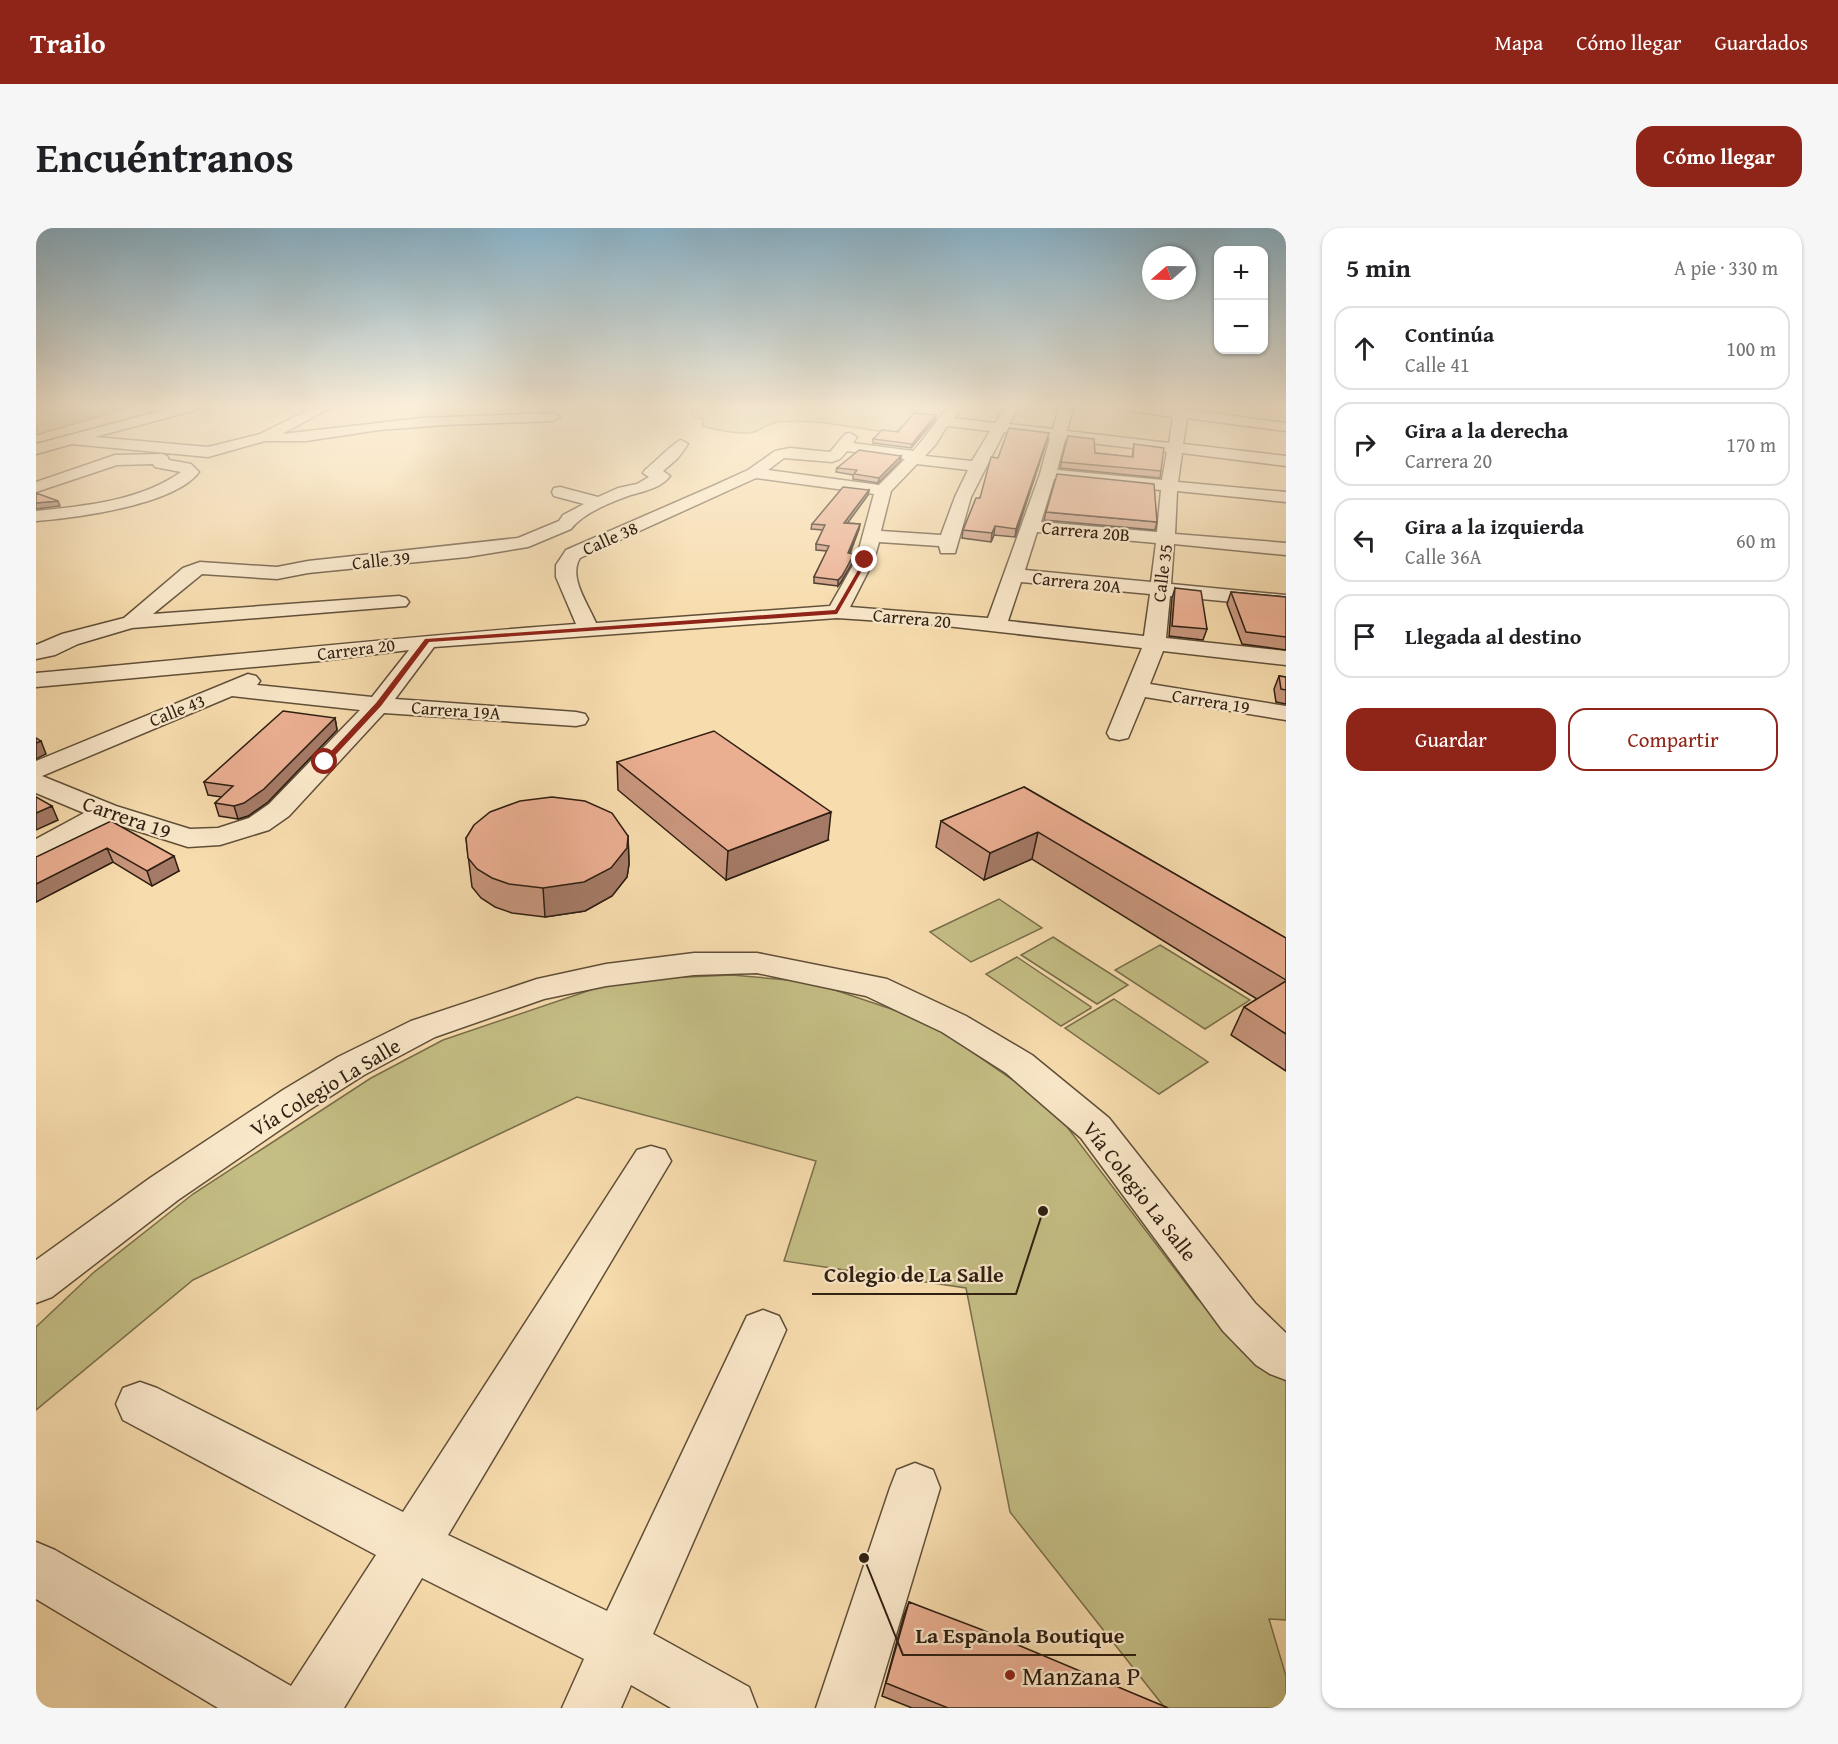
<!DOCTYPE html>
<html lang="es">
<meta charset="utf-8">
<style>
:root{--surface:#fff;--page:#f6f6f6;--text:#202124;--muted:#757577;--line:#e0e0e0;--accent:#8f2418}
body{margin:0;font-family:"Gentium Book Plus",serif;background:var(--page);color:var(--text)}
.controls{position:absolute;right:18px;top:18px;display:grid;overflow:hidden;border-radius:12px;box-shadow:0 2px 4px #0004}
.controls button{width:54px;height:54px;display:grid;place-items:center;padding:0;border:0;border-bottom:2px solid var(--line);background:var(--surface);color:var(--text);font:30px sans-serif}
.compass{position:absolute;left:1106px;top:18px;width:54px;height:54px;border-radius:50%;background:var(--surface);box-shadow:0 2px 4px #0004;rotate:250deg}
.stop{position:absolute;width:18px;height:18px;margin:-14px;border:4px solid #8f2418;border-radius:50%;background:#fff}
.stop.end{background:#8f2418;border-color:#fff;box-shadow:0 2px 6px #0008}
.list{margin:0;padding:0;list-style:none}
h2{display:flex;justify-content:space-between;align-items:center;height:78px;margin:0;padding:0 24px;font-size:26px}
h2 small{font-size:20px;font-weight:400;color:var(--muted)}
.list li{display:grid;grid-template-columns:39px 1fr auto;gap:18px;align-items:center;box-sizing:border-box;height:84px;margin:0 12px 12px;padding:0 12px;border:2px solid var(--line);border-radius:18px}
.list b{display:block;font-size:22px;white-space:nowrap}
.list p{margin:0;font-size:20px;white-space:nowrap;color:var(--muted)}
.list em{font-size:20px;font-style:normal;color:var(--muted)}
.actions{display:flex;gap:12px;padding:18px 24px}
.actions a{flex:1;padding:14px 0;border:2px solid var(--accent);border-radius:18px;text-align:center;font-size:21px;color:var(--accent)}
.actions .main{background:var(--accent);color:#fff}
.icon{flex:none;width:33px;height:33px;fill:none;stroke:currentColor;stroke-width:2;stroke-linecap:round;stroke-linejoin:round}
.map{position:relative;flex:none;width:1250px;height:1480px;overflow:hidden;border-radius:18px}
header{display:flex;align-items:center;gap:36px;box-sizing:border-box;height:84px;padding:0 30px;background:var(--accent);color:#fff}
header strong{font-size:28px}
nav{display:flex;gap:33px;margin-inline-start:auto;font-size:21px}
.intro{display:flex;align-items:center;justify-content:space-between;box-sizing:border-box;height:144px;padding:0 36px}
h1{margin:0;font-size:42px}
.button{padding:15px 27px;border-radius:18px;background:var(--accent);color:#fff;font-size:21px;font-weight:700}
main{display:flex;gap:36px;padding:0 36px}
aside{flex:1;background:var(--surface);border-radius:18px;box-shadow:0 2px 4px #0004}
.map>svg:first-child{display:block}
.green{fill:#c4be85;stroke:#796e4b;stroke-width:1.5}
.lines{fill:none;stroke-linecap:round;stroke-linejoin:round}
.minor-casing{stroke:#604e38;stroke-width:3}
.minor{fill:#fae8ca;fill-rule:evenodd}
.wall{fill:#c9967d;stroke:#2e1e11;stroke-width:1.5}
.shaded-wall{fill:#a47a66;stroke:#2e1e11;stroke-width:1.5}
.building{fill:#eaae91;stroke:#2e1e11;stroke-width:1.5}
.route{fill:#8f2418}
.poi-dot{fill:#8f2418;stroke:#fae8ca;stroke-width:2}
.labels{text-anchor:middle;dominant-baseline:central;stroke-width:4.5;stroke-linejoin:round;paint-order:stroke}
.far-street-label{font-size:18px;fill:#2e1e11;stroke:#fae8ca}
.street-label{font-size:21px;fill:#2e1e11;stroke:#fae8ca}
.near-poi-label{font-size:26px;fill:#2e1e11;stroke:#fae8ca;text-anchor:start}
.leader{fill:none;stroke:#2e1e11;stroke-width:2}
.callout-dot{fill:#2e1e11;stroke:#fae8ca;stroke-width:2}
.callout-label{font-size:22px;text-anchor:middle;font-weight:bold;fill:#2e1e11;stroke:#fae8ca;stroke-width:4.5;stroke-linejoin:round;paint-order:stroke}
</style>
<header>
<strong>Trailo</strong>
<nav><a>Mapa</a><a>Cómo llegar</a><a>Guardados</a></nav>
</header>
<div class="intro"><h1>Encuéntranos</h1><a class="button">Cómo llegar</a></div>
<main>
<div class="map">
<svg width="1250" height="1480" viewBox="0 0 1250 1480">
<rect width="100%" height="100%" fill="#f7dcad"/>
<filter id="stains"><feTurbulence type="fractalNoise" baseFrequency=".00333" numOctaves="4"/><feColorMatrix values="0 0 0 0 .2 0 0 0 0 .09 0 0 0 0 .02 0 0 0 .5 -.17"/></filter>
<radialGradient id="worn" r=".72"><stop offset=".6" stop-color="#630" stop-opacity="0"/><stop offset="1" stop-color="#630" stop-opacity=".3"/></radialGradient>
<path class="green" d="M 0,179 L 86,179 L 91,180 L 0,207 Z
M 663,179 L 886,179 L 858,205 C 819,201 781,190 742,194 C 732,195 722,205 712,205 C 703,206 675,201 666,198 L 667,191 L 656,189 L 656,184 Z
M 963,671 L 1006,700 L 935,734 L 894,704 Z
M 1017,709 L 1092,757 L 1061,776 L 985,727 Z
M 1124,717 L 1214,772 L 1169,801 L 1079,742 Z
M 981,729 L 1055,779 L 1055,780 L 1025,798 L 950,746 Z
M 696,747 L 775,754 L 891,793 L 1016,879 L 1161,1070 L 1229,1135 L 1250,1150 L 1250,1392 L 1233,1391 L 1250,1448 L 1250,1480 L 1129,1480 L 974,1284 L 930,1060 L 748,1033 L 780,933 L 541,869 L 157,1052 L 0,1182 L 0,1099 L 57,1045 L 157,966 L 335,850 L 407,812 L 584,752 Z
M 1078,771 L 1172,834 L 1123,866 L 1029,800 Z"/>
<g class="lines">
<defs>
<path id="minor" d="M 139,179 L 162,179 L 160,182 L 59,209 L 172,219 L 224,206 L 278,179 L 296,179 L 246,206 L 386,190 L 517,185 L 524,189 L 517,193 L 408,197 L 343,202 L 270,213 L 229,213 L 172,229 L 36,216 L 0,226 L 0,216 Z
M 914,179 L 929,179 L 918,190 L 959,195 L 970,179 L 980,179 L 982,182 L 973,196 L 1017,201 L 1023,179 L 1037,179 L 1031,203 L 1133,215 L 1137,189 L 1096,183 L 1089,179 L 1153,179 L 1152,182 L 1250,195 L 1250,203 L 1151,190 L 1147,216 L 1250,228 L 1250,238 L 1146,225 L 1142,254 L 1250,264 L 1250,274 L 1141,263 L 1139,306 L 1250,315 L 1250,327 L 1138,316 L 1135,356 L 1250,367 L 1250,379 L 1134,368 L 1130,410 L 1250,423 L 1250,437 L 1127,423 L 1114,456 L 1250,478 L 1250,492 L 1109,469 L 1092,510 L 1083,512 L 1074,510 L 1071,505 L 1106,420 L 892,396 L 801,390 L 398,419 L 359,471 L 540,484 L 549,486 L 552,491 L 549,496 L 540,498 L 348,485 L 253,588 L 233,602 L 184,617 L 152,619 L 73,594 L 10,629 L 0,632 L 0,611 L 48,585 L 0,565 L 0,533 L 212,446 L 220,448 L 224,453 L 221,457 L 336,469 L 373,422 L 284,433 L 0,459 L 0,445 C 180,429 360,409 540,396 L 520,349 L 520,337 L 530,322 L 677,258 L 712,242 L 739,223 L 754,220 L 794,224 L 809,206 L 814,205 L 821,209 L 817,215 L 877,223 C 891,209 899,192 914,179 ZM 911,198 L 954,203 L 936,233 L 889,228 L 900,216 ZM 968,204 L 1014,210 L 1004,246 L 952,390 L 814,379 L 838,332 L 843,314 L 903,318 L 905,325 L 919,325 L 935,269 ZM 1029,212 L 1131,224 L 1126,252 L 1021,242 ZM 811,223 L 869,231 L 843,257 L 732,242 L 748,230 L 796,234 L 804,231 ZM 881,236 L 932,242 L 919,269 L 905,307 L 845,303 L 855,263 ZM 720,250 L 838,266 L 820,332 L 794,378 L 560,395 C 552,376 532,349 544,330 ZM 1018,251 L 1125,262 L 1121,304 L 1005,294 ZM 1001,304 L 1120,315 L 1115,354 L 989,342 ZM 985,354 L 1114,366 L 1108,408 L 972,393 ZM 196,468 L 324,482 L 233,576 L 213,590 L 182,600 L 154,601 L 80,578 L 6,548 Z
M 645,212 L 652,216 L 642,230 L 627,243 L 634,248 C 624,261 607,263 592,268 C 575,274 546,286 535,301 L 492,319 L 431,329 L 272,345 L 241,351 L 166,346 L 117,386 L 363,368 L 370,370 L 373,374 L 370,378 L 96,400 L 42,416 L 19,427 L 0,431 L 0,417 L 26,406 L 88,390 L 147,340 L 164,334 L 241,339 L 272,333 L 482,310 L 523,293 L 527,287 L 548,276 L 518,268 L 516,264 L 518,260 L 524,259 L 562,269 L 582,260 L 601,256 L 613,249 L 607,245 L 609,242 C 617,236 639,213 645,212 Z
M 126,226 L 131,228 L 133,232 L 155,236 L 163,244 C 139,277 39,290 0,293 L 0,283 C 49,278 104,273 145,244 L 119,239 L 117,236 L 81,237 L 0,264 L 0,254 L 79,227 Z
M 658,725 L 721,725 L 851,751 L 930,788 L 996,827 L 1073,890 L 1219,1075 L 1250,1105 L 1250,1152 L 1234,1146 L 1220,1137 L 1187,1103 L 1045,910 L 970,845 L 906,804 L 830,768 L 721,745 L 658,747 L 570,758 L 508,771 L 399,809 L 328,847 L 273,882 L 142,972 L 16,1069 L 0,1075 L 0,1032 L 114,950 L 247,862 L 302,829 L 375,793 L 501,751 L 570,736 Z
M 615,918 L 629,922 L 635,933 L 412,1307 L 571,1383 L 711,1088 L 727,1082 L 743,1088 L 750,1102 L 617,1406 L 713,1459 L 721,1480 L 635,1480 L 595,1457 L 585,1480 L 526,1480 L 548,1431 L 386,1350 L 308,1480 L 182,1480 L 0,1371 L 0,1314 L 19,1322 L 255,1458 L 340,1327 L 87,1192 L 80,1176 L 87,1160 L 104,1154 L 121,1160 L 367,1284 L 601,922 Z
M 879,1235 L 897,1242 L 904,1260 L 838,1480 L 780,1480 L 854,1260 L 861,1242 Z"/>
</defs>
<use href="#minor" class="minor-casing"/>
<use href="#minor" class="minor"/>
</g>
<path class="wall" d="M 899,192 L 875,220 L 837,215 L 837,211 L 862,204 Z
M 1032,208 L 1059,225 L 1096,229 L 1098,216 L 1125,243 L 1124,250 L 1024,240 Z
M 1011,212 L 979,309 L 958,307 L 955,314 L 926,310 L 927,302 L 944,270 L 962,230 Z
M 865,228 L 864,233 L 842,255 L 817,251 L 817,247 L 800,244 L 801,240 Z
M 833,262 L 832,267 L 811,295 L 824,296 L 823,301 L 814,326 L 818,332 L 805,354 L 802,358 L 778,355 L 778,349 L 791,323 L 780,322 L 780,316 L 787,302 L 775,301 L 776,296 Z
M 1010,284 L 1121,294 L 1119,302 L 1008,292 Z
M 1139,360 L 1171,401 L 1167,412 L 1133,408 L 1136,370 Z
M 1195,364 L 1250,369 L 1250,422 L 1206,416 L 1191,376 Z
M 1243,448 L 1250,449 L 1250,476 L 1240,474 L 1238,461 Z
M 299,490 L 301,502 L 232,574 L 212,588 L 202,591 L 183,588 L 179,575 L 186,569 L 172,567 L 168,554 Z
M 581,534 L 792,612 L 690,652 L 582,562 Z
M 988,559 L 1250,710 L 1250,843 L 1195,807 L 1208,779 L 1221,771 L 996,631 L 948,652 L 900,619 L 905,593 Z
M 75,593 L 143,643 L 116,658 L 77,634 L 0,674 Z
M 592,608 L 593,636 L 591,649 L 576,668 L 549,683 L 509,689 L 476,685 L 459,679 L 445,670 L 436,659 L 430,610 Z
M 873,1374 L 1132,1480 L 876,1480 L 846,1468 L 868,1387 Z"/>
<path class="shaded-wall" d="M 900,187 L 899,192 L 875,220 L 876,216 Z
M 1013,205 L 1011,212 L 979,309 L 980,301 Z
M 865,228 L 864,233 L 842,255 L 843,250 Z
M 833,262 L 832,267 L 808,300 L 808,295 Z
M 22,273 L 24,278 L 0,281 L 0,275 Z
M 824,296 L 823,301 L 811,331 L 812,325 Z
M 959,298 L 958,307 L 955,314 L 956,305 Z
M 818,326 L 818,332 L 805,354 L 802,358 L 802,352 Z
M 299,490 L 301,502 L 232,574 L 212,588 L 202,591 L 198,578 Z
M 5,513 L 10,526 L 0,531 L 0,515 Z
M 16,578 L 22,592 L 0,602 L 0,585 Z
M 795,584 L 792,612 L 690,652 L 692,623 Z
M 1002,604 L 996,631 L 948,652 L 954,625 Z
M 592,608 L 593,636 L 591,649 L 576,668 L 549,683 L 509,689 L 507,660 Z
M 71,620 L 77,634 L 0,674 L 0,656 Z
M 138,628 L 143,643 L 116,658 L 111,643 Z"/>
<path class="building" d="M 878,185 L 900,187 L 876,216 L 837,211 L 846,202 L 862,204 Z
M 973,200 L 1013,205 L 980,301 L 959,298 L 956,305 L 927,302 L 940,270 L 944,270 L 955,229 L 962,230 Z
M 1032,208 L 1058,211 L 1059,225 L 1097,229 L 1098,216 L 1128,220 L 1125,243 L 1025,234 Z
M 823,222 L 865,228 L 843,250 L 818,246 L 821,242 L 801,240 Z
M 1021,246 L 1118,256 L 1121,294 L 1010,284 Z
M 807,259 L 833,262 L 808,295 L 824,296 L 812,325 L 818,326 L 806,348 L 802,352 L 778,349 L 793,318 L 780,316 L 789,297 L 776,296 Z
M 0,265 L 22,273 L 0,275 Z
M 1139,360 L 1165,363 L 1171,401 L 1136,398 Z
M 1195,364 L 1250,369 L 1250,409 L 1210,404 Z
M 1243,448 L 1250,449 L 1250,462 L 1245,461 Z
M 247,483 L 299,490 L 228,561 L 208,575 L 198,578 L 179,575 L 197,558 L 168,554 Z
M 678,503 L 795,584 L 692,623 L 581,534 Z
M 0,510 L 5,513 L 0,515 Z
M 988,559 L 1250,710 L 1250,752 L 1002,604 L 954,625 L 905,593 Z
M 0,569 L 16,578 L 0,585 Z
M 516,569 L 549,573 L 576,585 L 592,608 L 591,620 L 575,640 L 548,654 L 507,660 L 473,656 L 456,650 L 441,641 L 432,630 L 430,610 L 438,597 L 454,584 L 484,573 Z
M 75,593 L 138,628 L 111,643 L 71,620 L 0,656 L 0,629 Z
M 1250,753 L 1250,806 L 1208,779 Z
M 873,1374 L 944,1401 L 1132,1480 L 912,1480 L 850,1455 Z"/>
<linearGradient id="sky" x2="0" y2="1"><stop stop-color="#8ab7d0"/><stop offset="0.46" stop-color="#fbefda"/><stop offset="1" stop-color="#fbefda" stop-opacity="0"/></linearGradient>
<rect width="1250" height="386" fill="url(#sky)"/>
<path class="route" d="M 829,330 L 832,332 L 801,386 L 393,414 L 345,478 L 291,536 L 285,534 L 340,475 L 389,411 L 799,382 Z"/>
<circle class="poi-dot" cx="974" cy="1447" r="6"/>
<g class="labels">
<g class="far-street-label">
<text transform="translate(1050 303) rotate(5)">Carrera 20B</text>
<text transform="translate(574 310) rotate(-24)">Calle 38</text>
<text transform="translate(345 332) rotate(-6)">Calle 39</text>
<text transform="translate(1126 345) rotate(-83)">Calle 35</text>
<text transform="translate(1041 354) rotate(6)">Carrera 20A</text>
<text transform="translate(876 390) rotate(5)">Carrera 20</text>
<text transform="translate(320 421) rotate(-7)">Carrera 20</text>
<text transform="translate(1175 473) rotate(9)">Carrera 19</text>
<text transform="translate(141 482) rotate(-22)">Calle 43</text>
<text transform="translate(420 482) rotate(4)">Carrera 19A</text>
</g>
<g class="street-label">
<text transform="translate(91 589) rotate(19)">Carrera 19</text>
<text transform="translate(289 859) rotate(-31)">Vía Colegio La Salle</text>
<text transform="translate(1104 963) rotate(52)">Vía Colegio La Salle</text>
</g>
<g class="near-poi-label">
<text x="986" y="1447">Manzana P</text>
</g>
</g>
<path class="leader" d="M1007 983L980 1066H776M828 1330L867 1427H1100"/>
<g class="callout-dot">
<circle cx="1007" cy="983" r="6"/>
<circle cx="828" cy="1330" r="6"/>
</g>
<g class="callout-label">
<text x="878" y="1054">Colegio de La Salle</text>
<text x="984" y="1415">La Espanola Boutique</text>
</g>
<rect width="100%" height="100%" filter="url(#stains)"/>
<rect width="100%" height="100%" fill="url(#worn)"/>
</svg>
<div class="controls">
<button>+</button>
<button>−</button>
</div>
<svg class="compass" viewBox="-18 -18 36 36"><path d="M0-13l5 13h-10z" fill="#e53935"/><path d="M0 13l5-13h-10z" fill="#757577"/></svg>
<div class="stop" style="left:289px;top:534px"></div>
<div class="stop end" style="left:829px;top:332px"></div>
</div>
<aside>
<h2>5 min<small>A pie · 330 m</small></h2>
<ul class="list">
<li><svg class="icon" aria-label="ahead" viewBox="0 0 24 24"><path d="M12 20V5M6 11l6-6 6 6"/></svg><div><b>Continúa</b><p>Calle 41</p></div><em>100 m</em></li>
<li><svg class="icon" aria-label="right" viewBox="0 0 24 24"><path d="M7 20v-9h11M14 6l5 5-5 5"/></svg><div><b>Gira a la derecha</b><p>Carrera 20</p></div><em>170 m</em></li>
<li><svg class="icon" aria-label="left" viewBox="0 0 24 24"><path d="M17 20v-9H6M10 6l-5 5 5 5"/></svg><div><b>Gira a la izquierda</b><p>Calle 36A</p></div><em>60 m</em></li>
<li><svg class="icon" aria-label="arrive" viewBox="0 0 24 24"><path d="M6 21V4h12l-3 4 3 4H6"/></svg><div><b>Llegada al destino</b></div></li>
</ul>
<div class="actions"><a class="main">Guardar</a><a>Compartir</a></div>
</aside>
</main>
